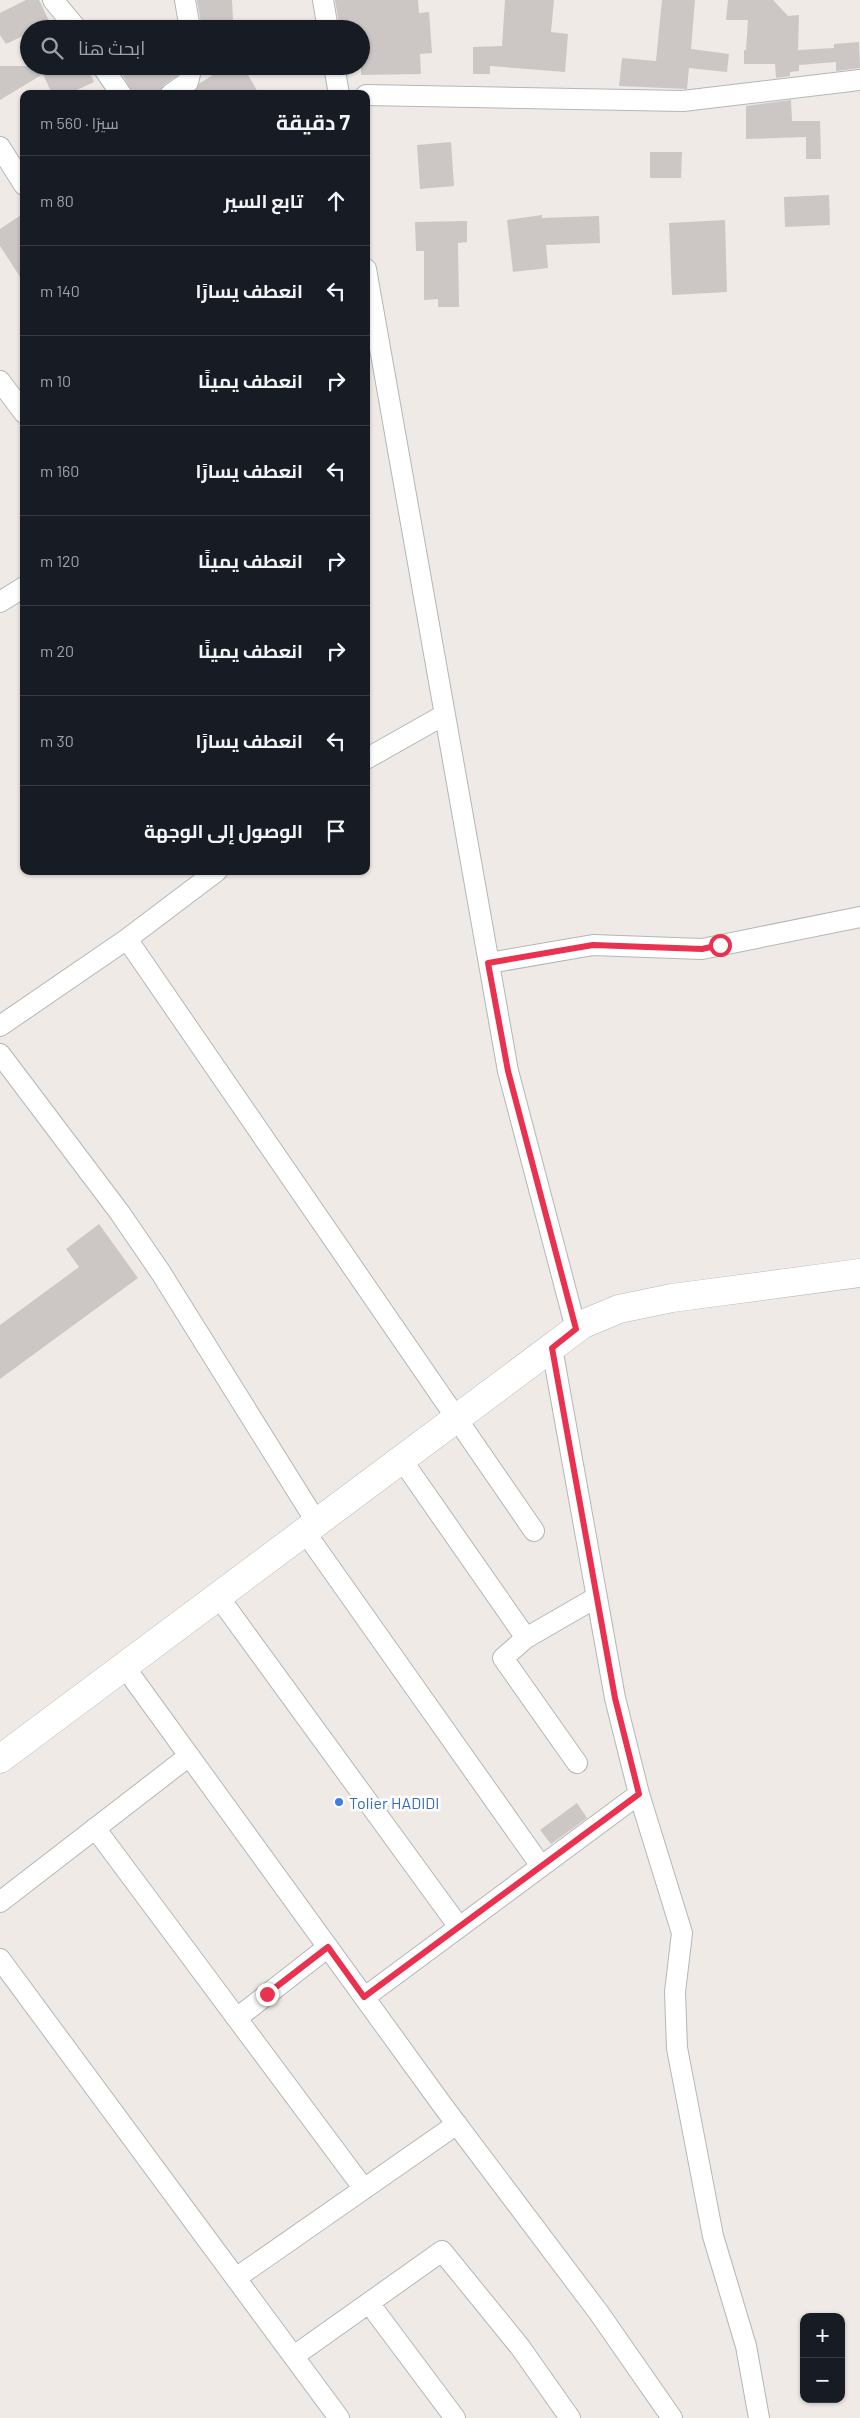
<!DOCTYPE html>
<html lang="ar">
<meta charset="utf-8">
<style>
:root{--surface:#171b24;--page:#20242c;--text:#f1f3f6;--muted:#9ea1a6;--line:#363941}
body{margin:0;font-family:Barlow,Cairo,sans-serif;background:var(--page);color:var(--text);direction:rtl}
.controls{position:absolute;right:15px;bottom:15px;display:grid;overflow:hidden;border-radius:10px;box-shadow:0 1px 4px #0004}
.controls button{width:45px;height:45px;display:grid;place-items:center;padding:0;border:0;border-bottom:1px solid var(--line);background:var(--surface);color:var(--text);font:25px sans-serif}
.stop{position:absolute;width:15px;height:15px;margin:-11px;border:4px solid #e93150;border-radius:50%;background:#fff}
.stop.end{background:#e93150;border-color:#fff;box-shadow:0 1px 5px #0008}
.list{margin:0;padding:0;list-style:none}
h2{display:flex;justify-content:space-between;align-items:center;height:65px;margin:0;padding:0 20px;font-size:21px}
h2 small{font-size:16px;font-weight:400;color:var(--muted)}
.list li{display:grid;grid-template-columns:32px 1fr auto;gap:15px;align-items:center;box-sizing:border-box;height:90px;padding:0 20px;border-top:1px solid var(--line)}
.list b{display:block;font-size:19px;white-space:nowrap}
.list em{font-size:16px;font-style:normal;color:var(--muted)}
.icon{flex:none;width:28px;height:28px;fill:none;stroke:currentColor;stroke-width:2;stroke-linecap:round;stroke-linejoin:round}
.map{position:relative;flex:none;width:860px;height:2418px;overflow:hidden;direction:ltr}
.search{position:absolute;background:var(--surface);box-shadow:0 1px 4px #0004;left:20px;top:20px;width:350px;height:55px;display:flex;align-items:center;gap:12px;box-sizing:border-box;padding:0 18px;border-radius:28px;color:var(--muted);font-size:19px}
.panel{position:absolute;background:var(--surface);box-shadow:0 1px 4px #0004;left:20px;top:90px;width:350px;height:785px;border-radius:10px;direction:rtl}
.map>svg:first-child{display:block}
.building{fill:#ccc7c4}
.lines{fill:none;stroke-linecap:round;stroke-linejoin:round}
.street-casing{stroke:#b2b7b9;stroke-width:22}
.secondary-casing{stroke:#b3b9bc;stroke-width:29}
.street{stroke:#fff;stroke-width:20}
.secondary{stroke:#fff;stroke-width:28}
.route{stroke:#e93150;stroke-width:6}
.shop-dot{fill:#3f7fe0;stroke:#fff;stroke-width:2}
.labels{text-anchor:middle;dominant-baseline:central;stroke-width:5;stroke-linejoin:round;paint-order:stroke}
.shop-label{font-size:16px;fill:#366cbe;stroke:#fff;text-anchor:start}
</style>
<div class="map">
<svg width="860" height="2418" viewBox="0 0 860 2418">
<rect width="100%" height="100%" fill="#efeae5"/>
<path class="building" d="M 26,0 L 39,0 L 50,23 L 38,29 L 29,29 L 29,33 L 6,44 L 0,35 L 0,13 Z
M 197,0 L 232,0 L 233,21 L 201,23 Z
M 335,0 L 418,0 L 419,13 L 429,12 L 432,53 L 420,54 L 421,74 L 361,75 L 361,29 L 340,29 Z
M 505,0 L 554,0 L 551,32 L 568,34 L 565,72 L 490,66 L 490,74 L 473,74 L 473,47 L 502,46 Z
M 662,0 L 695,0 L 691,49 L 729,54 L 727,72 L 689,68 L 687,89 L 619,86 L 622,58 L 656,61 Z
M 728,0 L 773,0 L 788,16 L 799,15 L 798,50 L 834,48 L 834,44 L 859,42 L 860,68 L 836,71 L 836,62 L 799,65 L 799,71 L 790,72 L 790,76 L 776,78 L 775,64 L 744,64 L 744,50 L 746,50 L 748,20 L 726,20 Z
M 0,66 L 87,66 L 94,82 L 68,94 L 52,94 L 43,74 L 0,100 Z
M 118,66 L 178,66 L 179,68 L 178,75 L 164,85 L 159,94 L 133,94 Z
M 228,66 L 243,66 L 259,94 L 192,94 L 200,83 Z
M 791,100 L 792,121 L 820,121 L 821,159 L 806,159 L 806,137 L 746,139 L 746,106 Z
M 451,142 L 454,186 L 420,189 L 417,145 Z
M 650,152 L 682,152 L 681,178 L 650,178 Z
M 829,195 L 830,225 L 785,227 L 784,197 Z
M 24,213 L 24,283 L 0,246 L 0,229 Z
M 542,215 L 542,218 L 599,216 L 600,243 L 546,245 L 548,268 L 513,272 L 507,220 Z
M 725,220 L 727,292 L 672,295 L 669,223 Z
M 467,221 L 467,242 L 458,243 L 459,307 L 438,307 L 438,299 L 424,300 L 424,251 L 416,251 L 415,222 Z
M 99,1224 L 138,1278 L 0,1379 L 0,1325 L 79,1267 L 66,1249 Z
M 577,1803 L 587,1818 L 551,1844 L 540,1830 Z"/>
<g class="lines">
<defs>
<path id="street" d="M 53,0 L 77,29
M 185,0 L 190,29
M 323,0 L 328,29
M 102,66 L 121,94
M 334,66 L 339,94
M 171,94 L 188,82 L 192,66
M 366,95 L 683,101 L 860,80
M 0,147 L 24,185
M 366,269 L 508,1071 L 576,1329
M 0,381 L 24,413
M 0,602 L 24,587
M 366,759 L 444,715
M 127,939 L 534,1531
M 489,963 L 593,945 L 702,949 L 860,917
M 0,1026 L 127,939 L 217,871
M 0,1054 L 120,1213 L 161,1273 L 317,1523
M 552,1348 L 615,1698 L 639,1794 L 682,1933 L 675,1992 L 677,2048 L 713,2236 L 746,2346 L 759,2418
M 402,1460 L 526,1638
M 305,1532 L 541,1866
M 218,1596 L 459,1927
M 124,1666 L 443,2106 L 599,2313 L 672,2418
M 577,1763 L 503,1658 L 526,1638 L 597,1597
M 95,1828 L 364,2189
M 0,1902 L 189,1756
M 0,1959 L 339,2418
M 365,1997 L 639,1794
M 237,2018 L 328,1947
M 236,2278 L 457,2124
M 369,2303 L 455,2418
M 294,2356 L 442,2251 L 520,2347 L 570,2418"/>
<path id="secondary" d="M 0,1759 L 583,1324 L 619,1309 L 672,1298 L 860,1273"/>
</defs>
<use href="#street" class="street-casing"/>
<use href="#secondary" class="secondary-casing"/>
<use href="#street" class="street"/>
<use href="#secondary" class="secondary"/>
</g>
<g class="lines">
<path class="route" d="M 267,1994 L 328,1947 L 364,1997 L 639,1794 L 615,1698 L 552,1348 L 576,1329 L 508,1071 L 488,963 L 593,945 L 702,949 L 720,945"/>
</g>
<circle class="shop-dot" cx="339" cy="1802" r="5"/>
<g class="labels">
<g class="shop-label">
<text x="349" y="1802">Tolier HADIDI</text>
</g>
</g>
</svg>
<div class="controls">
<button>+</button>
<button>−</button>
</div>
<div class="stop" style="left:720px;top:945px"></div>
<div class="stop end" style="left:267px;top:1994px"></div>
<div class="search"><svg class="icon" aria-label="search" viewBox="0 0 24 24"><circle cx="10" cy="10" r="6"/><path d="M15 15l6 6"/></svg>ابحث هنا</div>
<section class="panel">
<h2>7 دقيقة<small>سيرًا · 560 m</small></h2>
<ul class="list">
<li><svg class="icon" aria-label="ahead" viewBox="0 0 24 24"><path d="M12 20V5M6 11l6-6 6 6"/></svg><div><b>تابع السير</b></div><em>80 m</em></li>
<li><svg class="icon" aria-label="left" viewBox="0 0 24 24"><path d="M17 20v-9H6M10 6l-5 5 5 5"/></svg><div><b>انعطف يسارًا</b></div><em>140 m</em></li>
<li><svg class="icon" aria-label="right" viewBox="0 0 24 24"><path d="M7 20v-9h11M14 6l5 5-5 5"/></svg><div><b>انعطف يمينًا</b></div><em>10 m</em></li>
<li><svg class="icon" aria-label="left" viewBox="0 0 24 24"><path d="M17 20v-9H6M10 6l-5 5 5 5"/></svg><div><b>انعطف يسارًا</b></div><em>160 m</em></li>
<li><svg class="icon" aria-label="right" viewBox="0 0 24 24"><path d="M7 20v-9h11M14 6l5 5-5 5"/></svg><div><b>انعطف يمينًا</b></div><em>120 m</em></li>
<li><svg class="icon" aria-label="right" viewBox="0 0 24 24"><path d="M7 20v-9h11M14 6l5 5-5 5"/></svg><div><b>انعطف يمينًا</b></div><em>20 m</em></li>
<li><svg class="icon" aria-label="left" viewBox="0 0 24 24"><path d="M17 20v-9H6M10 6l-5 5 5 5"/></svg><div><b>انعطف يسارًا</b></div><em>30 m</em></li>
<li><svg class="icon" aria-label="arrive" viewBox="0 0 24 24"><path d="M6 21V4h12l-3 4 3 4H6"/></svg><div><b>الوصول إلى الوجهة</b></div></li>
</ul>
</section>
</div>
